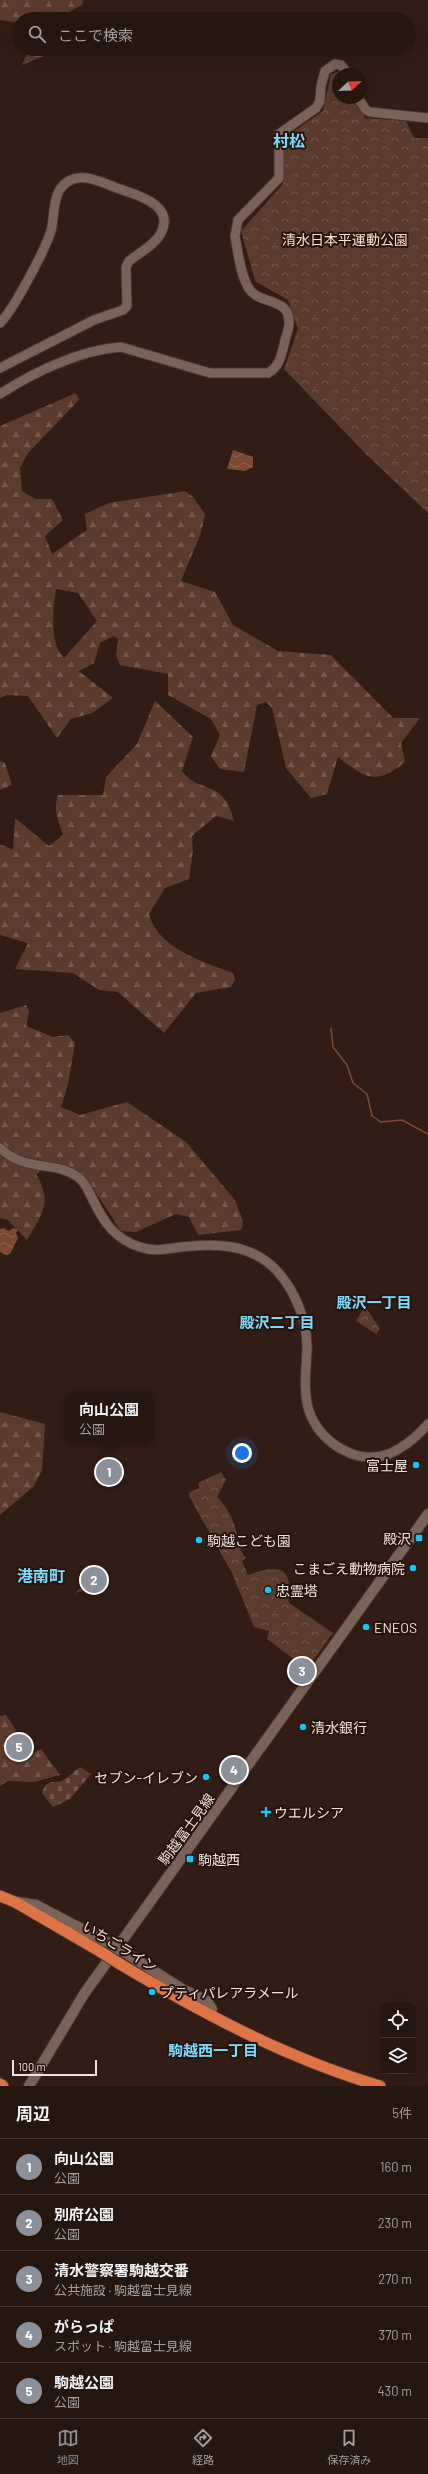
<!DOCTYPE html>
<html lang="ja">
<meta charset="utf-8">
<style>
:root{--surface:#251610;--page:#31231e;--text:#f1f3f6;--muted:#a39f9f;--line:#423530;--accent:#8c9099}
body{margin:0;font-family:Barlow,"Noto Sans JP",sans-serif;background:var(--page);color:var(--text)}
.controls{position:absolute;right:12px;bottom:12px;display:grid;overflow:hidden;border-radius:8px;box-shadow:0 4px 16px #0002}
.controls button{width:36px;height:36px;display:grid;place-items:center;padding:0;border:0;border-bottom:1px solid var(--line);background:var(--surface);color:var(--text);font:20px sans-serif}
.compass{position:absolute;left:332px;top:68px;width:36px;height:36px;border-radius:50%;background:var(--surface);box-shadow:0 4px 16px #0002;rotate:67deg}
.scale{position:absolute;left:12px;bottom:10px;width:85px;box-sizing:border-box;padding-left:4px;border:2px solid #f0e2dc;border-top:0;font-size:11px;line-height:14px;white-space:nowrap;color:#f0e2dc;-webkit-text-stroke:3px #27140c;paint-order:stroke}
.you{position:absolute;left:242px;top:1453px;width:14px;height:14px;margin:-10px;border:3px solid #fff;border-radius:50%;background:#1a73e8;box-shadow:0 0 0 6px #1a73e833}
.badge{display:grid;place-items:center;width:26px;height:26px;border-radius:50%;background:var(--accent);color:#fff;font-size:13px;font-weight:700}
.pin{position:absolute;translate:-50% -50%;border:2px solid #fff;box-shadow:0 1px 4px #0006}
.popup{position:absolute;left:65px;top:1392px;width:88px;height:52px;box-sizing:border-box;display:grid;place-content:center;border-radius:8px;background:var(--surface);filter:drop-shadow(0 1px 3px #0005);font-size:13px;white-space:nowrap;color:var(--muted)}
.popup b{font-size:15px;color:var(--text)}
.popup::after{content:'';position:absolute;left:50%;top:100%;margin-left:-8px;border:8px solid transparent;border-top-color:var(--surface)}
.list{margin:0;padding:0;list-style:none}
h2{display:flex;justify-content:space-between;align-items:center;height:52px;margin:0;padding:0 16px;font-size:17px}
h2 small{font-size:13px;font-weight:400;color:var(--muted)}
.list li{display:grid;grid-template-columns:26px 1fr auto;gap:12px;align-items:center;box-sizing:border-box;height:56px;padding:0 16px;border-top:1px solid var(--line)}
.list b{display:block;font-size:15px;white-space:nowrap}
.list p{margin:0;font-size:13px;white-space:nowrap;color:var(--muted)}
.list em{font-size:13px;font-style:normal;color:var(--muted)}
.icon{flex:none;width:22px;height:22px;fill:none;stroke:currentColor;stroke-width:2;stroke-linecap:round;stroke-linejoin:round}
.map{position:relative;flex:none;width:428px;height:2086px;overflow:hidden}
.search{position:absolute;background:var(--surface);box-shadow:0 4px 16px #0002;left:12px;right:12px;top:12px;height:44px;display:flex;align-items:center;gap:10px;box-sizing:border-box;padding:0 14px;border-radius:22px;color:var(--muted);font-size:15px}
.sheet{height:332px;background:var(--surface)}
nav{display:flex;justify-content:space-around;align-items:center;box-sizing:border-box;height:56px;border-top:1px solid var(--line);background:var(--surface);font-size:11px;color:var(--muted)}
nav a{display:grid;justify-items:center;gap:2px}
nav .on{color:var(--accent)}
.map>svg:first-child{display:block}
.forest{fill:url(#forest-firs);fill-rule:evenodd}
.cemetery{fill:url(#cemetery-stones)}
.park{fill:url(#park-crowns)}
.water{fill:url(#water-waves)}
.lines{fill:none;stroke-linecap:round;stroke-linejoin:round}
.stream{stroke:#7c4934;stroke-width:1.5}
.tertiary-casing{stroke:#483732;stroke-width:11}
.secondary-casing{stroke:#483732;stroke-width:12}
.trunk-casing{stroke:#483732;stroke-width:13}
.tertiary{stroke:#7a6258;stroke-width:9}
.secondary{stroke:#7a6258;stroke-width:10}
.trunk{stroke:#de7445;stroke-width:11}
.trunk-bridge-casing{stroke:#483732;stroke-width:13;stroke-linecap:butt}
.trunk-bridge{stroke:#de7445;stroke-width:11}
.poi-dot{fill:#0dcafa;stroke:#27140c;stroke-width:1.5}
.labels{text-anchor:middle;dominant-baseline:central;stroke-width:4;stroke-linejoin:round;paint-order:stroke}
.park-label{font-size:14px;fill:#fedcce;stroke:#27140c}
.poi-label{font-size:14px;fill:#f0e2dc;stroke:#27140c;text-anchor:start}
.street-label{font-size:14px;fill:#f0e2dc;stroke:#27140c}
.neighbourhood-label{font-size:15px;font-weight:bold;fill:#7cdafb;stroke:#27140c}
.quarter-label{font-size:16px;font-weight:bold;fill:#7cdafb;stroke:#27140c}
</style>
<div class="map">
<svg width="428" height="2086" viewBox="0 0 428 2086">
<defs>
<pattern id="forest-firs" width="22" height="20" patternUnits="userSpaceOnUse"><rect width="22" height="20" fill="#5b3b2e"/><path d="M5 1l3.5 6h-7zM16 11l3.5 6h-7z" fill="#73574c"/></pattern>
<pattern id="cemetery-stones" width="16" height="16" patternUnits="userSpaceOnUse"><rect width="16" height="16" fill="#5b3b2e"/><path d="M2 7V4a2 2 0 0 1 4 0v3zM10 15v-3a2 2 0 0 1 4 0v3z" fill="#73574c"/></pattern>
<pattern id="park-crowns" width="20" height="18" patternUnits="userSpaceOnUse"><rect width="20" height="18" fill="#5b3b2e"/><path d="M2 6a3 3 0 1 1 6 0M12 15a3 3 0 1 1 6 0" fill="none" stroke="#73574c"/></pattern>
<pattern id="water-waves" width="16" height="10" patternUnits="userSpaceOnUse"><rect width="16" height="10" fill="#7c4934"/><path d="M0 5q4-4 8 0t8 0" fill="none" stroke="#8f6351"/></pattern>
</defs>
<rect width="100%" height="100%" fill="#311d15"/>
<path class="forest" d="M 0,0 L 83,0 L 82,5 L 55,19 L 19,19 L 19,23 L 0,20 Z
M 29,49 L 49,49 L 47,55 L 22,65 Z
M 76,393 L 79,400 L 28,453 L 20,468 L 22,491 L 35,499 L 52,499 L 63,520 L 45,536 L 52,554 L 87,530 L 85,514 L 109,503 L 185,491 L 193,497 L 205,514 L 201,533 L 181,581 L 215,592 L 233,625 L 278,651 L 331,655 L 393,718 L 420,718 L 401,743 L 405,762 C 375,787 364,777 338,757 L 327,794 L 311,798 L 286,768 L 272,708 L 266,702 L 257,705 L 244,772 L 220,769 L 211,756 L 220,735 L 211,719 L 168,695 L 168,674 L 120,665 L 116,655 L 118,639 L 114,636 L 100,643 L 94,663 L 79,671 L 113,698 L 92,713 L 71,719 L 57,738 L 28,696 L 7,695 L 0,698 L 0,426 ZM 56,589 L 78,593 L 97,621 L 64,658 C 49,645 53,607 56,589 Z
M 155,701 L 193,737 L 182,771 C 200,795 224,778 234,821 L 216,816 L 192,836 L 193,851 L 189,879 L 165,888 L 149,914 C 158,949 204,962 233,973 L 235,980 L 231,987 L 196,993 L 164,1033 L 118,992 L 99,990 L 73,973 L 15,969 L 28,943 L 0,935 L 0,844 L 13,850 L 15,818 L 49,846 L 63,835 C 58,820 53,811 58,795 L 103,795 L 106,777 L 137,744 Z
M 0,761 L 5,763 L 12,785 L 0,790 Z
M 26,1005 L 29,1011 L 26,1026 L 53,1037 L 68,1035 L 75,1043 L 68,1084 L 61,1107 L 80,1115 L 127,1102 L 186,1142 L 235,1200 L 243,1221 L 241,1230 L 198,1235 L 189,1217 L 176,1214 L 136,1232 L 121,1231 L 85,1176 L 52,1163 L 36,1174 C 53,1203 42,1214 27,1240 L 8,1220 L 0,1218 L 0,1013 Z
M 0,1412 L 45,1424 L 42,1470 L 34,1486 L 0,1515 Z
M 6,1715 L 16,1730 L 9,1739 L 25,1757 L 41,1749 L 60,1775 L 34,1782 L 8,1781 L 0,1786 L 0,1716 Z"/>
<path class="cemetery" d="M 80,1767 L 91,1774 L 70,1799 L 53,1807 L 42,1793 C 48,1776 54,1786 65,1779 C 70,1776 75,1770 80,1767 Z"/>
<path class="park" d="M 340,71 L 342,74 L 338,74 L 338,98 L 353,98 L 365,118 L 406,121 L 414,138 L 428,138 L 428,513 L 365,453 L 284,369 L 298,329 L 288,300 L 255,281 L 241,231 L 283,184 L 283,139 L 323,111 L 331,74 Z
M 365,1306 L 380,1329 L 376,1334 L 356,1321 Z
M 221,1472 L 226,1480 L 217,1497 C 228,1508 234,1520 237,1535 C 239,1545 239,1550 246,1558 L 242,1561 L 248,1575 C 262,1570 287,1561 289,1584 C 290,1591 287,1596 289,1603 L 333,1633 L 307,1669 L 267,1639 L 269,1631 L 254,1627 L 232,1573 L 189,1496 L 190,1492 L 199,1488 L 198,1483 Z
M 95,1575 L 102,1585 L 101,1586 L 75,1593 Z
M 15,1737 L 28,1752 L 25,1757 L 10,1742 Z"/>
<path class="water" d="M 233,450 L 253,457 L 253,467 L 245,471 L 227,469 Z
M 4,1228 L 8,1231 L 14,1228 L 18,1230 L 16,1233 L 18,1238 L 10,1254 L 6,1255 L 0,1252 L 0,1229 Z"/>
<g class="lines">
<path class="stream" d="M 331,1028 L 333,1047 L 347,1065 L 353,1083 L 367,1094 L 372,1116 L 381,1122 L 402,1120 L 428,1134"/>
<defs>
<path id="tertiary" d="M 358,98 L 366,110 L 370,112 L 428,118
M 0,323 C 14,309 45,250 51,231 C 55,215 52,193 66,183 C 82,170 104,184 120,189 C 139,196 175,205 161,233 C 155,245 139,253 129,261 L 126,267 L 127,306 L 123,310 L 94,320 L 0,368
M 0,394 C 34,372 80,350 121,347 L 210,373 L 268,373 C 279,367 281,357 284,345 C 285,337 290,329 289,321 C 289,297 257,305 248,287 C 240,273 238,252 235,236 L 238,220 L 279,178 L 279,134 L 316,108 L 320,101 L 321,86 L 325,71 L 335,64 L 341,65 L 348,74
M 0,1148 C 26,1173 55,1160 78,1177 C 85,1182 88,1190 92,1198 C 103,1221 114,1239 140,1247 C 154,1252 167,1249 181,1247 C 215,1243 251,1243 277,1271 C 296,1292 308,1323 307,1351 C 306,1370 303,1392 309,1411 C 320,1442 356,1466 389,1454 C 405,1447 417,1437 428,1424"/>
<path id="secondary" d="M 17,1902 L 36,1905 L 118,1948 L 182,1989 L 207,2001 L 212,2009 L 211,2016
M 29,2086 L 84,1994 L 428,1514"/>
<path id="trunk" d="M 0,1896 L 15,1902 L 101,1952
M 120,1964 C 202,2013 288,2059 380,2086
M 0,2084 L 3,2086"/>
</defs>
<use href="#tertiary" class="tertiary-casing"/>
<use href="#secondary" class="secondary-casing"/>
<use href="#trunk" class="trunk-casing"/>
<use href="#tertiary" class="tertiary"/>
<use href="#secondary" class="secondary"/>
<use href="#trunk" class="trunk"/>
<defs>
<path id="trunk-bridge" d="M 101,1952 L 120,1964"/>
</defs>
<use href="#trunk-bridge" class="trunk-bridge-casing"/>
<use href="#trunk-bridge" class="trunk-bridge"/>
</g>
<g class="poi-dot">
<circle cx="416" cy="1465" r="4"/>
<rect x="415" y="1534" width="8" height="8" rx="2"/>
<circle cx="199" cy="1540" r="4"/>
<circle cx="413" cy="1568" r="4"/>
<circle cx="268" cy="1590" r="4"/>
<circle cx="366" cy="1627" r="4"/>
<circle cx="303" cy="1727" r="4"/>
<circle cx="206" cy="1777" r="4"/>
<path d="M264 1806h4v4h4v4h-4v4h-4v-4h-4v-4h4z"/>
<rect x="186" y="1855" width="8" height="8" rx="2"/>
<circle cx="152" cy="1992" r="4"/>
</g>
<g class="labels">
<g class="park-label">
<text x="345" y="239">清水日本平運動公園</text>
</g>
<g class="poi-label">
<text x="408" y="1465" text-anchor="end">富士屋</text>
<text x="411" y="1538" text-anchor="end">殿沢</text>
<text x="207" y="1540">駒越こども園</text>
<text x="405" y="1568" text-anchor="end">こまごえ動物病院</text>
<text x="276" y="1590">忠霊塔</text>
<text x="374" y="1627">ENEOS</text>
<text x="311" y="1727">清水銀行</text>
<text x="198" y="1777" text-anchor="end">セブン-イレブン</text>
<text x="274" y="1812">ウエルシア</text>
<text x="198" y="1859">駒越西</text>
<text x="160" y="1992">プティパレアラメール</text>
</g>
<g class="street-label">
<text transform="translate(186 1829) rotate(-54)">駒越富士見線</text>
<text transform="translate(120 1946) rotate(31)">いちごライン</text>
</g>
<g class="neighbourhood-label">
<text x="374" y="1302">殿沢一丁目</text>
<text x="277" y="1322">殿沢二丁目</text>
<text x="213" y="2050">駒越西一丁目</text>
</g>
<g class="quarter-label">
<text x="289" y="140">村松</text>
<text x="41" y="1575">港南町</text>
</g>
</g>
</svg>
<div class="controls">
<button><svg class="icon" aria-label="locate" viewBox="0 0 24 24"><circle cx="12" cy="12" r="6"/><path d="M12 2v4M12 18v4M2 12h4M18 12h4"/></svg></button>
<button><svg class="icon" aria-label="layers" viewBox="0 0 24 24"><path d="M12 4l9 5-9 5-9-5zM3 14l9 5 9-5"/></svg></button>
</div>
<svg class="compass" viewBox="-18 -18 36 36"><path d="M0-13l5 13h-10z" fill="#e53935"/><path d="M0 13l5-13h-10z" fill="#a39f9f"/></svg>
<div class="scale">100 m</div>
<div class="you"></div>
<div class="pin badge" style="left:109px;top:1472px">1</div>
<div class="popup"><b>向山公園</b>公園</div>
<div class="pin badge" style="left:94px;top:1580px">2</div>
<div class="pin badge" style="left:302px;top:1671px">3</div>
<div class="pin badge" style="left:234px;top:1770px">4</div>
<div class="pin badge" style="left:19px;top:1747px">5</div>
<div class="search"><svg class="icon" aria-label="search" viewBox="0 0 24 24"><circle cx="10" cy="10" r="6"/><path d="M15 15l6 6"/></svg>ここで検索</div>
</div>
<section class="sheet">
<h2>周辺<small>5件</small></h2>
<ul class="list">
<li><span class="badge">1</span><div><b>向山公園</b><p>公園</p></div><em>160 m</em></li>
<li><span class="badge">2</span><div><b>別府公園</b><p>公園</p></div><em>230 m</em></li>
<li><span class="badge">3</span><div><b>清水警察署駒越交番</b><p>公共施設 · 駒越富士見線</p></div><em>270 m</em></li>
<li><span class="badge">4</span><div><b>がらっぱ</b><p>スポット · 駒越富士見線</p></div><em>370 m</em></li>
<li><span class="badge">5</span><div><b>駒越公園</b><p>公園</p></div><em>430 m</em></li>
</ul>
</section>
<nav>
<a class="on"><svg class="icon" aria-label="map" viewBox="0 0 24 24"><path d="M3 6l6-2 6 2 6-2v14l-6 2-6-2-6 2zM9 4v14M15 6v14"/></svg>地図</a>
<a><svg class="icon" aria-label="directions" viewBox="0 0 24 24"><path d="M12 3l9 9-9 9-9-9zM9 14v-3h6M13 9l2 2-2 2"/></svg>経路</a>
<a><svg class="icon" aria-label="saved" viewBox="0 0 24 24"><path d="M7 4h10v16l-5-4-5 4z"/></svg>保存済み</a>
</nav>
